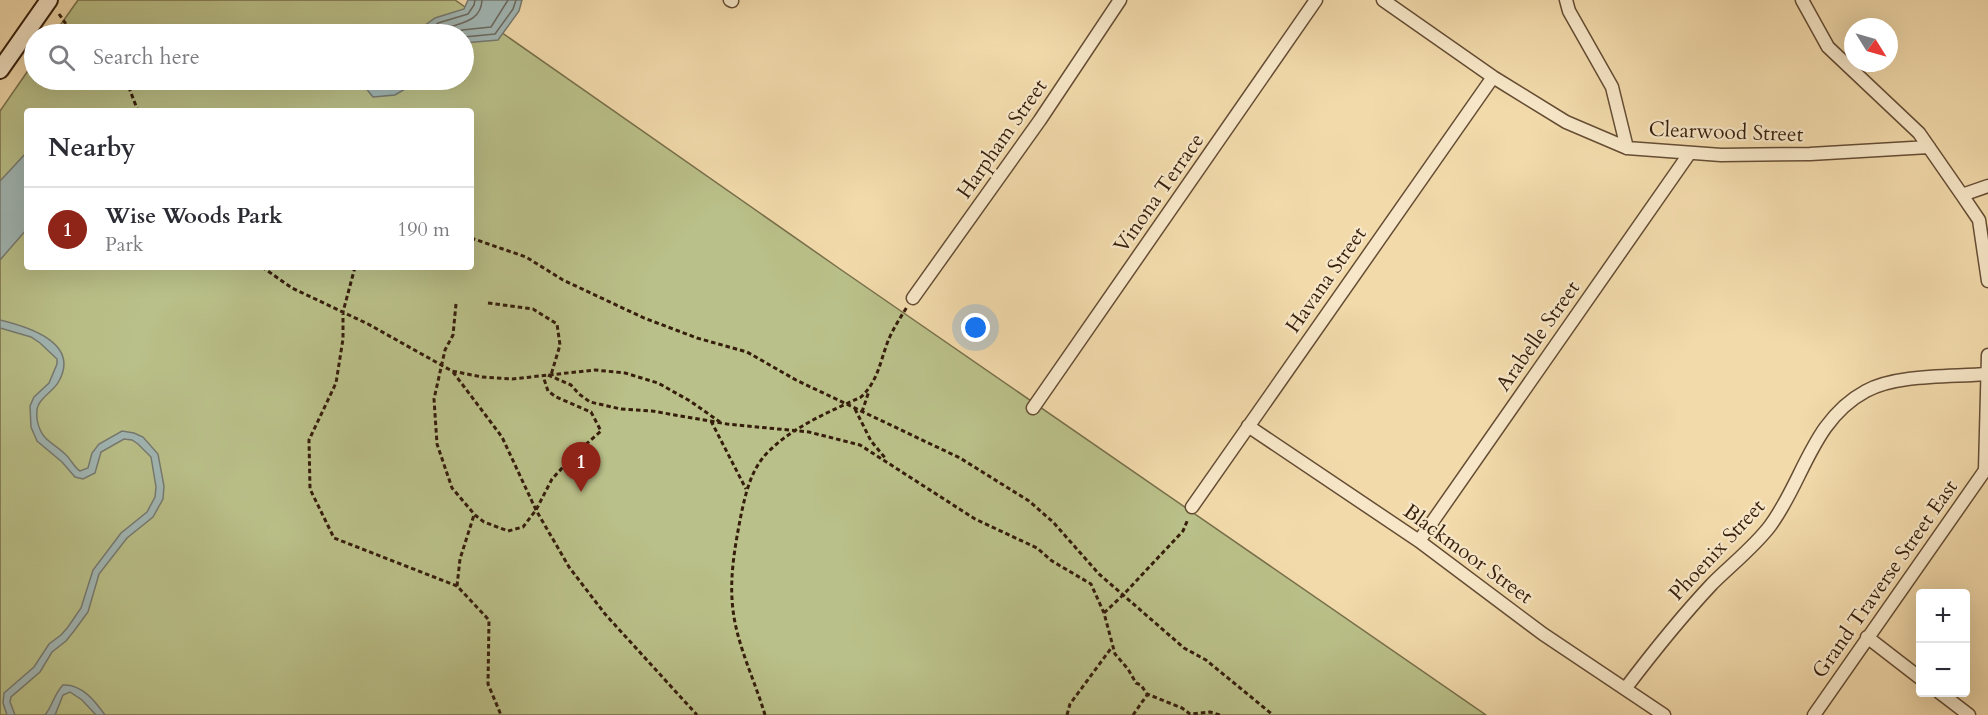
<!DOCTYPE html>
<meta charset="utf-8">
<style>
:root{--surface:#fff;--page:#f7f7f7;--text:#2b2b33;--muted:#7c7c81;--line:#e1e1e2;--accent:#8f2418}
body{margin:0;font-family:Cardo,serif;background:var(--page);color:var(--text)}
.controls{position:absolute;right:18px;bottom:18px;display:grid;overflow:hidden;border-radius:6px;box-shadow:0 6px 24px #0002}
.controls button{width:54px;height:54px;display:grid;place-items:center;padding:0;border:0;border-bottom:2px solid var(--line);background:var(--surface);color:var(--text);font:30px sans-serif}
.compass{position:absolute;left:1844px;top:18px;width:54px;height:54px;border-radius:50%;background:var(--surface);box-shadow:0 6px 24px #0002;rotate:127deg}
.you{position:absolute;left:976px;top:328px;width:21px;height:21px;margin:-15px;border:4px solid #fff;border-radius:50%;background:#1a73e8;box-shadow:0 0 0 9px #1a73e833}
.badge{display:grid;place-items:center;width:39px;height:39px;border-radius:50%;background:var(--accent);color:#fff;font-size:20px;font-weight:700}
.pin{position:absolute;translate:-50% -50px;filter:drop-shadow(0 2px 3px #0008)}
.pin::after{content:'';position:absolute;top:32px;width:21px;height:18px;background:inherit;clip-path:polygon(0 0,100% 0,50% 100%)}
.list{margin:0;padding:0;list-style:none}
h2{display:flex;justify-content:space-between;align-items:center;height:78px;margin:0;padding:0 24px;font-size:26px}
h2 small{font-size:20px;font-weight:400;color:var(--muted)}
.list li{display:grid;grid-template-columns:39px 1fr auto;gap:18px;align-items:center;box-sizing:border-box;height:84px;padding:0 24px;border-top:2px solid var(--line)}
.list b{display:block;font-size:22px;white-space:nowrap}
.list p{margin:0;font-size:20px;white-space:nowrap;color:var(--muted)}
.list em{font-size:20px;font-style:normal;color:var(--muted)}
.icon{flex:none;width:33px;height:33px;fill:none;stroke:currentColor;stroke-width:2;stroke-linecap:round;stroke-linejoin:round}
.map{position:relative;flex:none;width:1988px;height:715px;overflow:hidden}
.search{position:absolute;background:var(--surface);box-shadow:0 6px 24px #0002;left:24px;top:24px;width:450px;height:66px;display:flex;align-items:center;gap:15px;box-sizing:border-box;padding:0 21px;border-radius:33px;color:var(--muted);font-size:22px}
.panel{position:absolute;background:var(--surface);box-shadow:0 6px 24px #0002;left:24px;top:108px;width:450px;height:162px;border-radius:6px}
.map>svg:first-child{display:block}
.green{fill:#bac089;stroke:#786f4a;stroke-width:1.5;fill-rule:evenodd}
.water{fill:#a1b7b5;stroke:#767a71;stroke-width:1.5}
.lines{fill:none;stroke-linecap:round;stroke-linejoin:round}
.shore{stroke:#6c6a60;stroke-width:1.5}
.street-casing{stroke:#654d34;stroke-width:15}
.secondary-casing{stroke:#361e0c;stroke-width:20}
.path{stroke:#361e0c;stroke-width:3;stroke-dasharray:4.5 3;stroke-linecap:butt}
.street{stroke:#f7e7c8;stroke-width:12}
.secondary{stroke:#f7e7c8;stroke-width:16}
.labels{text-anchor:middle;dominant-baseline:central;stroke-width:4.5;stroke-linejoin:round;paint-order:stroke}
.street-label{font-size:21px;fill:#361e0c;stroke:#f7e7c8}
</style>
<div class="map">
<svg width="1988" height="715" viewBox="0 0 1988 715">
<rect width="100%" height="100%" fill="#f2daab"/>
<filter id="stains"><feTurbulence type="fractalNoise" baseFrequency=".00333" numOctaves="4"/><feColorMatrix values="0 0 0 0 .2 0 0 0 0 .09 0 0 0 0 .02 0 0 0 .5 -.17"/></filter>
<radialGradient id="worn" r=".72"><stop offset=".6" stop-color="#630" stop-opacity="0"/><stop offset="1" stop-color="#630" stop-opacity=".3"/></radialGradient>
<path class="green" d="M 78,0 L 455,0 L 840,269 L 1486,715 L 0,715 L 0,111 L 34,62 L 34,80 L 464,80 L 464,34 L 54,34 ZM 27,111 L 471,111 L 471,267 L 27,267 Z"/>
<path class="water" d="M 468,0 L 522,0 L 519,11 L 498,40 L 464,43 L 464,34 L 413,34 L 435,18 L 464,9 Z
M 363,80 L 420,80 L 395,95 L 373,97 L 361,82 Z
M 27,152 L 27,229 L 0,260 L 0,181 Z
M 0,320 C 29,327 80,343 59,381 C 54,391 42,396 38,406 C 36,410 37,415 37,419 C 41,443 55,442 68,457 C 72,462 75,468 80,471 L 88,468 L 92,453 L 99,444 L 122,431 L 134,433 L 143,437 L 158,454 L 164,486 L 163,499 L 153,517 L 127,538 L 99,574 L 88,612 L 74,631 L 66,641 L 52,652 L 40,672 L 11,697 L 10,702 L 15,715 L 7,715 L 3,703 L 4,693 L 34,667 L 49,644 L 61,635 L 68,627 L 81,608 L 93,570 L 121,533 L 147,512 L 155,497 L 156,487 L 151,457 L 138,444 L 132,440 L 124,439 L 101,452 L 95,473 L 83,479 L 75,477 L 62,462 L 37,441 L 31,427 L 30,406 L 34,397 L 49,383 L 57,364 L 57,359 L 40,343 L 31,337 L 0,328 Z
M 63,685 C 82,684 95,701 105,715 L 96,715 L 82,700 L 70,692 L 63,695 L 55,715 L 45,715 C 53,705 54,694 63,685 Z"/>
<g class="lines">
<path class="shore" d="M 423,34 L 438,23 L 468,14 L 474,5 L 475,0
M 435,34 C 452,22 481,26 482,0
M 454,34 L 462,30 L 491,27 L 508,0
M 464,37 L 495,34 L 513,9 L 516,0"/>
<defs>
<path id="street" d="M 730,0 L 732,1
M 1383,0 L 1493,77 L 1566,122 L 1627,148 L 1721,155 L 1810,154 L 1929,147
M 1566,0 L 1569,11 L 1612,87 L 1627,148
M 1802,0 L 1828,47 L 1919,133 L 1962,195 L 1979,220 L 1988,281
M 1962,195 L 1988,186
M 913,298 L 1040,120 L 1120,0
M 1033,408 L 1316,0
M 1248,426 L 1419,541 L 1543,634 L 1664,715
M 1985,470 L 1988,355
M 1192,507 L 1493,77
M 1419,541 L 1689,154
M 1867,637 L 1920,678
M 1625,689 C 1653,652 1681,617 1712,584 C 1731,565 1754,547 1770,526 C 1804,480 1812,420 1866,391 C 1897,374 1951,377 1987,374
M 1939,692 L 1969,715
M 1814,715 L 1988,466"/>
<path id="secondary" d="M 0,70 L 49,0"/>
</defs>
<use href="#street" class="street-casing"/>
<use href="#secondary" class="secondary-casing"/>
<path class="path" d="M 59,14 L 68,27 L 78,34
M 126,80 L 138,111
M 471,238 L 526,257 L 563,280 L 644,318 L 697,338 L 747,352 L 796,380 L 960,458 L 1029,501 L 1053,522 L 1099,574 L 1184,648 L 1206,660 L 1273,715
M 262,267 L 292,288 L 368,324 L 452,371 L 482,377 L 512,379 L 595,370 L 625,373 L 658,383 L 690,401 L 720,422
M 355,267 L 343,312 L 343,339 L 336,383 L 309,440 L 310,489 L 334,538 L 457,586 L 489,620 L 488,684 L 501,715
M 488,303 L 533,309 L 557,324 L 560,345 L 551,375
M 456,304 L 453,335 L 445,350 L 434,399 L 437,444 L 452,488 L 475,515 L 484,522 L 508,531 L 523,527 L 536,510 L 552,479 L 576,453 L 601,431 L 591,412 L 556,397 L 548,391 L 543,376
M 453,372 L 502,437 L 536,510 L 569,567 L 605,614 L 697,715
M 548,375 L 571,385 L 579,394 L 590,402 L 621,409 L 652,411 L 727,424 L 809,432 L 860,445 L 975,519 L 1037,548 L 1052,561 L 1091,584 L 1104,613 L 1115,654 L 1128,669 L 1136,683 L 1141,685 L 1147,694 L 1182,708 L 1190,714 L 1210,712 L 1220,715
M 855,409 L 871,441 L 886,459
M 862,412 L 869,391
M 711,421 L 746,489
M 457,586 L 460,559 L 474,515
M 1104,613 L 1123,595 L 1183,531 L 1188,519
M 765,715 C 755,681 737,645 733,610 C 729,578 735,546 741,515 C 746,492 751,470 767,453 C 792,427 829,412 861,397 C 878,381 880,362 888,341 C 893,329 900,318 907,307
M 1067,715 L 1070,704 L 1112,647
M 1133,715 L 1147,695"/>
<use href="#street" class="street"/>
<use href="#secondary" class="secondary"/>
</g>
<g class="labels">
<g class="street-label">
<text transform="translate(1726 132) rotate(2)">Clearwood Street</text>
<text transform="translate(1002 139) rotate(-55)">Harpham Street</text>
<text transform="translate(1159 193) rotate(-55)">Vinona Terrace</text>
<text transform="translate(1326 280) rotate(-55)">Havana Street</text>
<text transform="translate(1538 336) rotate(-55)">Arabelle Street</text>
<text transform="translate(1717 550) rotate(-47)">Phoenix Street</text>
<text transform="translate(1468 554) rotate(36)">Blackmoor Street</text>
<text transform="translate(1885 579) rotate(-55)">Grand Traverse Street East</text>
</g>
</g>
<rect width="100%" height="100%" filter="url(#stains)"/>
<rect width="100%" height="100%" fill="url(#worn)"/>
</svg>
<div class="controls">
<button>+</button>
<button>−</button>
</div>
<svg class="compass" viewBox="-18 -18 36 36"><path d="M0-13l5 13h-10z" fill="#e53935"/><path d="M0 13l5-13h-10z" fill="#7c7c81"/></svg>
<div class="you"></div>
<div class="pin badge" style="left:581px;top:492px">1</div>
<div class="search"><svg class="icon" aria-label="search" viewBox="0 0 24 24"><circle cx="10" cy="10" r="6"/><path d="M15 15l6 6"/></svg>Search here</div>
<section class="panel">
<h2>Nearby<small></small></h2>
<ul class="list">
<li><span class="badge">1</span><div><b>Wise Woods Park</b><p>Park</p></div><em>190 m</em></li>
</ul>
</section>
</div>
